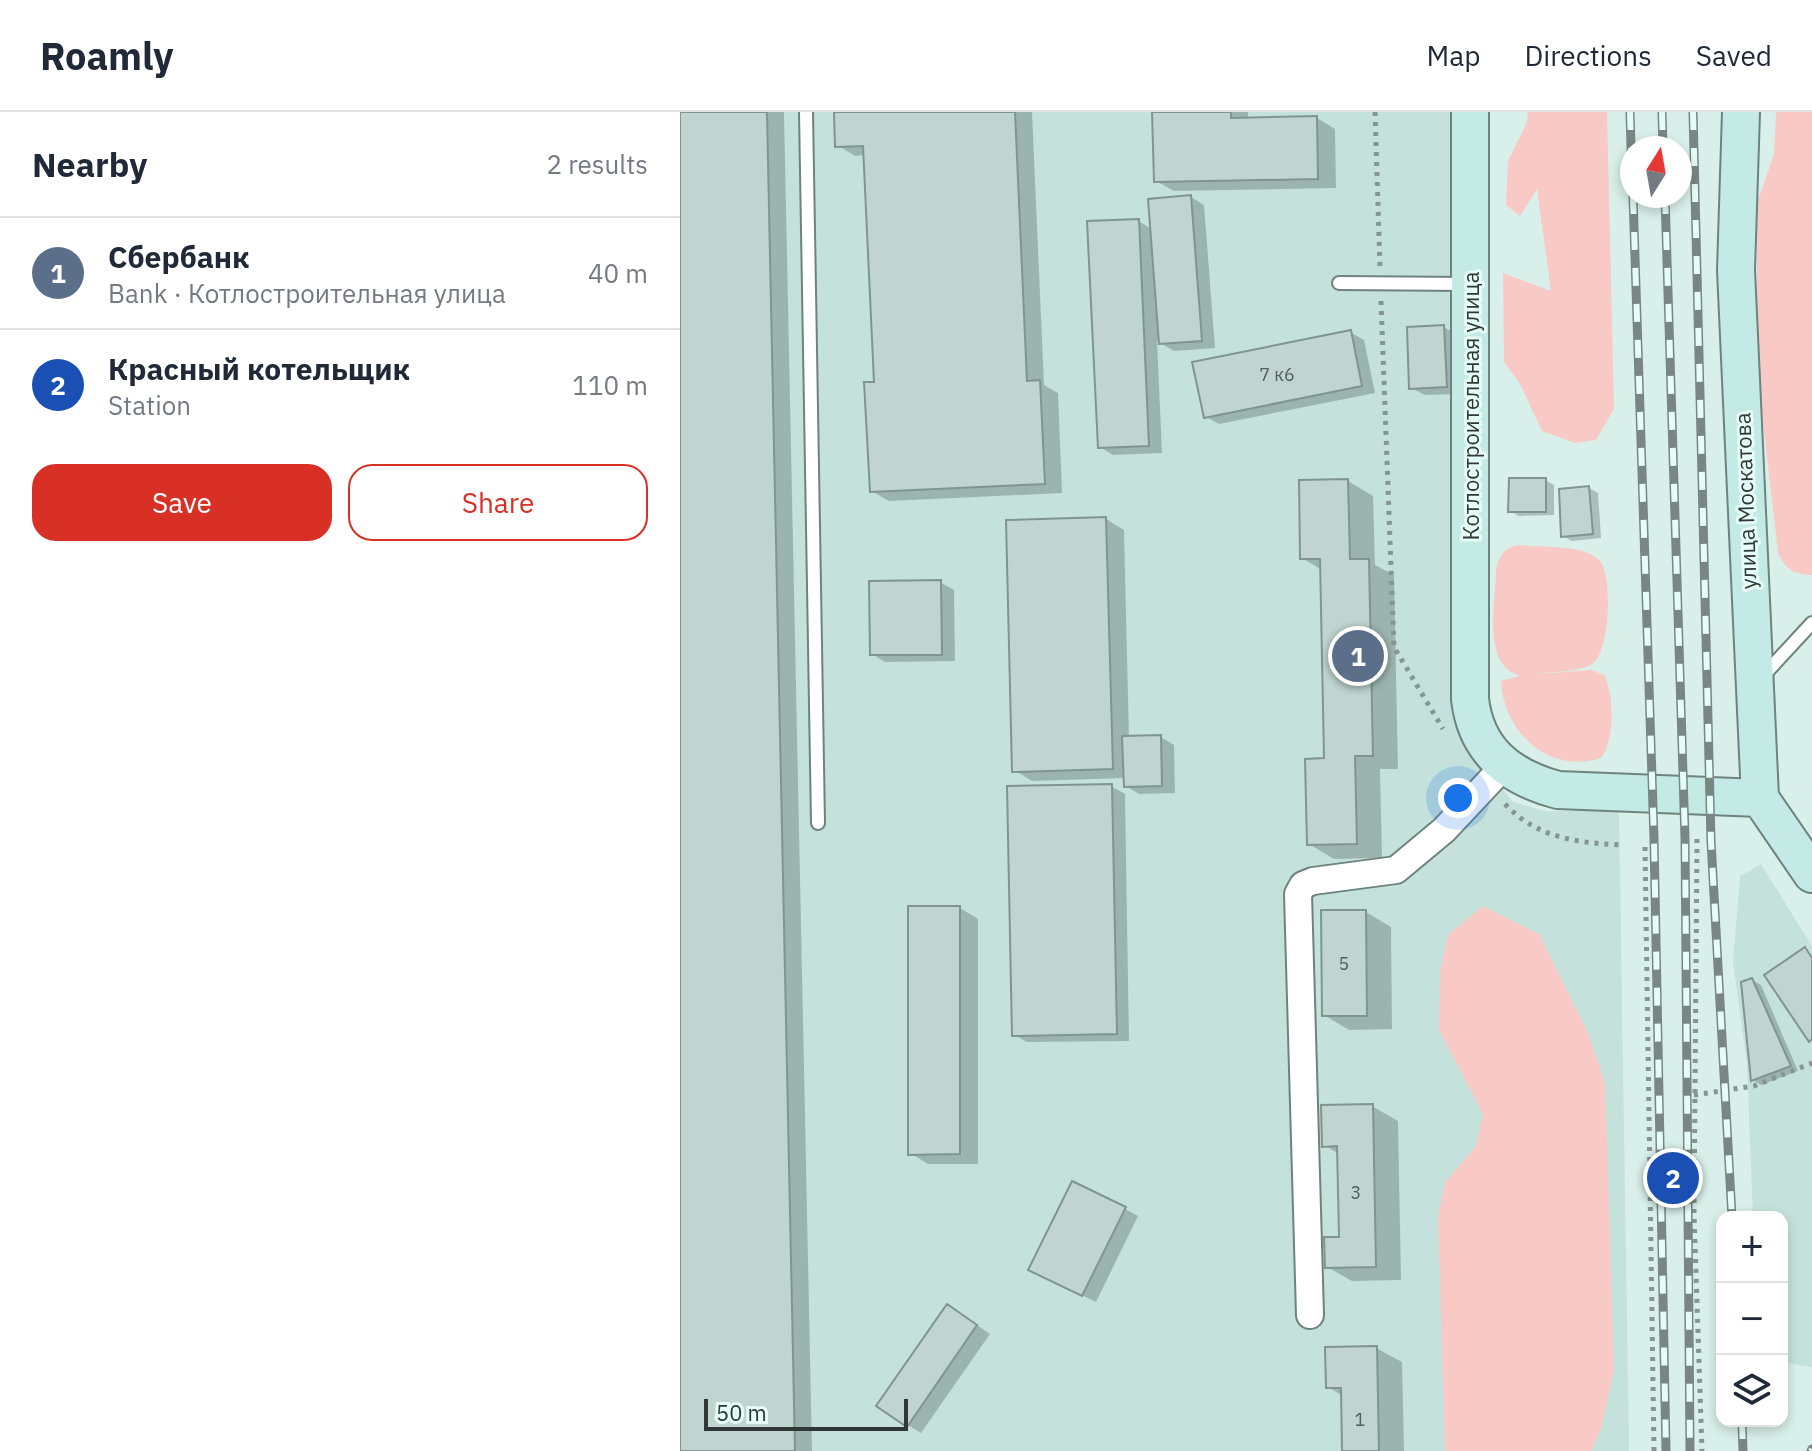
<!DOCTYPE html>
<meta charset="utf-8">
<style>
:root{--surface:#fff;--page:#f6f6f7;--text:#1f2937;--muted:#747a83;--line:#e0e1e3;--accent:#d93025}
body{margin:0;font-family:"IBM Plex Sans",sans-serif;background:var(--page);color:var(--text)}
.controls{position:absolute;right:24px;bottom:24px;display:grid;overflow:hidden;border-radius:16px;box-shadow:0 4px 12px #0003}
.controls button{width:72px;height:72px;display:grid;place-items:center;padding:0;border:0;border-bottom:2px solid var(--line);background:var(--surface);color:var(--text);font:40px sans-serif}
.compass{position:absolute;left:940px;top:24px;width:72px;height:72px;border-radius:50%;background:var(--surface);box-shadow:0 4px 12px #0003;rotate:11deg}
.scale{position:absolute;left:24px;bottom:20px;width:204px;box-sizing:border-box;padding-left:8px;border:4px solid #303836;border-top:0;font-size:22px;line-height:28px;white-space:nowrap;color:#303836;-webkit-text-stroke:6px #e6fcf7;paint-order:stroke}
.you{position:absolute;left:778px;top:686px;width:28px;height:28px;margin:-20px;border:6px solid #fff;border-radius:50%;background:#1a73e8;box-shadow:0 0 0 12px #1a73e833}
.badge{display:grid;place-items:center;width:52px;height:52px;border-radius:50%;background:var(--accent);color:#fff;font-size:26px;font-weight:700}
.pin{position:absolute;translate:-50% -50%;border:4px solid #fff;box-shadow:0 2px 8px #0006}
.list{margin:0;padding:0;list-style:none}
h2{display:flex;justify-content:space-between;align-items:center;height:104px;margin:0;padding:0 32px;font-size:34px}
h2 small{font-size:26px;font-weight:400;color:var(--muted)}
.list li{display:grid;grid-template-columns:52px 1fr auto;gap:24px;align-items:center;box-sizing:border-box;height:112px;padding:0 32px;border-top:2px solid var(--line)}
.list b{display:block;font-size:30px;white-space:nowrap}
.list p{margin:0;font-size:26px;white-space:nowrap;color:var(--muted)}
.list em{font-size:26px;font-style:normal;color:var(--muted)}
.actions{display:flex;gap:16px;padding:24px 32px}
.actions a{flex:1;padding:18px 0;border:2px solid var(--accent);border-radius:24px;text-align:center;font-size:28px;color:var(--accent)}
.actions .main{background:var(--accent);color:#fff}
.icon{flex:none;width:44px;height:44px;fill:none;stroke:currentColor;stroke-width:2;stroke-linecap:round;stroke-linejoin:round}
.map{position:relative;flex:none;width:1132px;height:1339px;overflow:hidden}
header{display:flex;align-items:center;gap:48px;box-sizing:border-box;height:112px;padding:0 40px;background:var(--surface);border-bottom:2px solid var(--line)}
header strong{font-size:38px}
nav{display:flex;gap:44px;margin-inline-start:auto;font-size:28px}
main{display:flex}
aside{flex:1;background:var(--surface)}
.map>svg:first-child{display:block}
.built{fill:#c4e2db}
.green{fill:#f9cac5}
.shadow{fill:#0003}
.building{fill:#c0d5d0;stroke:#809490;stroke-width:2}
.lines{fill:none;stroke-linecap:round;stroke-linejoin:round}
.lane-casing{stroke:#6f837e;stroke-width:16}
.street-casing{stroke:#6f837e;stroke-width:30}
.secondary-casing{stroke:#6f837e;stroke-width:40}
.path{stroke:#869591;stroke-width:5;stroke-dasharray:4 6;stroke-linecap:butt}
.lane{stroke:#fff;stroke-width:12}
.street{stroke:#fff;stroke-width:26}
.secondary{stroke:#c3eae4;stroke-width:36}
.rail-casing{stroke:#798784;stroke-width:9}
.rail{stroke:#e6fcf7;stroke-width:6;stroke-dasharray:18;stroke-linecap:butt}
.labels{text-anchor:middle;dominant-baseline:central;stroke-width:6;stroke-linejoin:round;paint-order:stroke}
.number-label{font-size:18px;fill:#545f5c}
.street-label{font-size:22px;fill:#303836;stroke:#e6fcf7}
</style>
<header>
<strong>Roamly</strong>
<nav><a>Map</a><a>Directions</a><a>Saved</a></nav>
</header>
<main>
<aside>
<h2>Nearby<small>2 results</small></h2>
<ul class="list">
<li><span class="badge" style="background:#5c6f8a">1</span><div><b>Сбербанк</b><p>Bank · Котлостроительная улица</p></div><em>40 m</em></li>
<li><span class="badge" style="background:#1a4fb4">2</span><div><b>Красный котельщик</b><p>Station</p></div><em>110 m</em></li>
</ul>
<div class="actions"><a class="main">Save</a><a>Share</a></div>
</aside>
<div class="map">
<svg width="1132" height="1339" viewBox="0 0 1132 1339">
<rect width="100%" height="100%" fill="#d9efea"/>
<path class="built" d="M 0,0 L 770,0 L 776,617 L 833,690 L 865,699 L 939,699 L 949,1339 L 0,1339 Z
M 1081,752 L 1132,834 L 1132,1255 L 1102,1250 L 1102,1105 L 1073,1105 L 1067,952 L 1053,850 L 1060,764 Z"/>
<path class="green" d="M 848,0 L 927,0 L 934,297 L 916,328 L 895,331 L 862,319 L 840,272 L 824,250 L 823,161 L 871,179 L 857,77 L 840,104 L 826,93 L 828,49 L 847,10 Z
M 1096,0 L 1132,0 L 1132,463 C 1113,462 1106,458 1098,441 L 1077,258 L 1077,91 L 1094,42 Z
M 839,433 C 861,436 901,432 918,447 C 934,459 930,542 912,552 C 897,561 873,559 857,562 L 913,558 L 925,564 C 934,587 935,626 921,646 C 869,663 823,620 821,569 L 840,564 C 801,553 816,490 816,457 C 820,443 824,435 839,433 Z
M 803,794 L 859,822 L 909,923 L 925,972 L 934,1258 L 921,1317 L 911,1339 L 765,1339 L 758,1104 L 765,1071 L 796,1034 L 803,1002 L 759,918 L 760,859 L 768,823 Z"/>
<path class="shadow" d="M 0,0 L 104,0 L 132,1339 L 0,1339 Z
M 156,0 L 352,0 L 364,273 L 378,281 L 382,381 L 209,389 L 191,379 L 196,272 L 185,43 L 175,44 L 157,33 Z
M 474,0 L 568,0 L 568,8 L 637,6 L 655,17 L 656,76 L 494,79 L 476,69 Z
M 511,85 L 524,93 L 535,236 L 494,239 L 477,229 L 482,341 L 433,343 L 420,335 L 458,109 L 472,117 Z
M 764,215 L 777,223 L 780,282 L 745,283 L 731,276 Z
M 670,220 L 684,228 L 695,281 L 539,312 L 526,305 Z
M 865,368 L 874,373 L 874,403 L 839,404 L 830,399 Z
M 668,369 L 693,384 L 695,453 L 714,463 L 718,657 L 700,657 L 702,746 L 654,747 L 629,732 L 646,648 L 642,458 L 622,446 Z
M 909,376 L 918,381 L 921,426 L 892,429 L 883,424 Z
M 426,407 L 444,418 L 449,626 L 481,625 L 494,633 L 495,681 L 459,682 L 446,674 L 445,666 L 352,669 L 334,658 Z
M 260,470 L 274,478 L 275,549 L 205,550 L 192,542 Z
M 431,674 L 445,682 L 449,929 L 347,930 L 334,923 Z
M 280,796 L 298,807 L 298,1052 L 248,1052 L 230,1041 Z
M 686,800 L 711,815 L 712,917 L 669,918 L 644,903 Z
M 1072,868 L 1081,873 L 1118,959 L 1081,973 L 1073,968 Z
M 692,994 L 718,1009 L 721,1168 L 672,1169 L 647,1155 L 661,1127 L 659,1042 L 644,1033 Z
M 445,1097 L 458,1104 L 416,1190 L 364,1165 Z
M 281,1202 L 310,1222 L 241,1321 L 228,1313 Z
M 696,1236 L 722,1250 L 724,1339 L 664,1339 L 663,1284 L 648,1275 Z"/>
<path class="building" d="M 0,0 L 87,0 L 115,1339 L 0,1339 Z
M 154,0 L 335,0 L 347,269 L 360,268 L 365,372 L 190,380 L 184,270 L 194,270 L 183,34 L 155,35 Z
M 472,0 L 551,0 L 551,6 L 637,4 L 638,67 L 474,70 Z
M 511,83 L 522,229 L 479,232 L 468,87 Z
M 459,107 L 469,334 L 418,336 L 407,109 Z
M 764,213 L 767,275 L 729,277 L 727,215 Z
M 671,218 L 682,274 L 524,306 L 512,250 Z
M 829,366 L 866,366 L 866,400 L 828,400 Z
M 668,367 L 670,447 L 689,447 L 693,644 L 675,644 L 677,732 L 627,733 L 625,647 L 644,646 L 640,447 L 620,447 L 619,368 Z
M 909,374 L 913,422 L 881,425 L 879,377 Z
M 426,405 L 433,657 L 332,660 L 326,408 Z
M 261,468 L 262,543 L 190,543 L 189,469 Z
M 481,623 L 482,674 L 444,675 L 442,624 Z
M 432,672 L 437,922 L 332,924 L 327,674 Z
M 228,794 L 280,794 L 280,1042 L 228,1043 Z
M 641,798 L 686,798 L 687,904 L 642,904 Z
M 1125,835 L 1132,846 L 1132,927 L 1129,930 L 1084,863 Z
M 1072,866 L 1111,954 L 1071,969 L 1061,870 Z
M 693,992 L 696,1155 L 645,1156 L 644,1125 L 659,1125 L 657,1034 L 642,1035 L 641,993 Z
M 392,1069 L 446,1095 L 402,1184 L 348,1158 Z
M 267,1192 L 297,1213 L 227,1315 L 196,1294 Z
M 697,1234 L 699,1339 L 662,1339 L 661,1276 L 646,1276 L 645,1235 Z"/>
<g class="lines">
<defs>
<path id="lane" d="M 126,0 L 138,711
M 659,171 L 787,172
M 1083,564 L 1132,511"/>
<path id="street" d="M 630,1203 L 618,782 L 623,773 L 633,769 L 716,758 L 764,718 L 824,654"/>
<path id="secondary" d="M 790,0 L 790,587 C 796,639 829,665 878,678 L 1080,686
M 1061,0 L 1056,158 L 1080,686 L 1132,762"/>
</defs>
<use href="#lane" class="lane-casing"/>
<use href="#street" class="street-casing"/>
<use href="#secondary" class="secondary-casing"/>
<path class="path" d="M 695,0 L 700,155
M 701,189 L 714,535 L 763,617
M 825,692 C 858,727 899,731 944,733
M 1017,727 L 1014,1102 L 1022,1339
M 965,735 L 974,1339
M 1014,983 L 1074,974 L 1132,951"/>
<use href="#lane" class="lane"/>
<use href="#street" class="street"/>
<use href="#secondary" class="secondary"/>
<defs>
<path id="rail" d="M 950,0 L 952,69
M 982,0 L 983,36
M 1013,0 L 1031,729 L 1052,1105
M 953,84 L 974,727 L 986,1339
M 985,84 L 1005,726 L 1010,1339
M 1062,1309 L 1063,1339
M 1131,1339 L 1132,1337"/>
</defs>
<use href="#rail" class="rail-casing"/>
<use href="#rail" class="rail"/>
</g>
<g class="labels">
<g class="number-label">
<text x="597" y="262">7 к6</text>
<text x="664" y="851">5</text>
<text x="676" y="1080">3</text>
<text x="680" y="1307">1</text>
</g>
<g class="street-label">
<text transform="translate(790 294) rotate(-90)">Котлостроительная улица</text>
<text transform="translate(1065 389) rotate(-92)">улица Москатова</text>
</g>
</g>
</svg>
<div class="controls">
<button>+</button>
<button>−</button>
<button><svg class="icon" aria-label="layers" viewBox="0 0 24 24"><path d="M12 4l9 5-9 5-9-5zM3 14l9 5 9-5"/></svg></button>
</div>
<svg class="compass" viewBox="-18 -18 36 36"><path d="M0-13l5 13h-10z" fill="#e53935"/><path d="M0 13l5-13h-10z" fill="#747a83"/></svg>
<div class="scale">50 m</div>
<div class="you"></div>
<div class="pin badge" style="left:678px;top:544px;background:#5c6f8a">1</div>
<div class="pin badge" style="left:993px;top:1066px;background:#1a4fb4">2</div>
</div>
</main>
